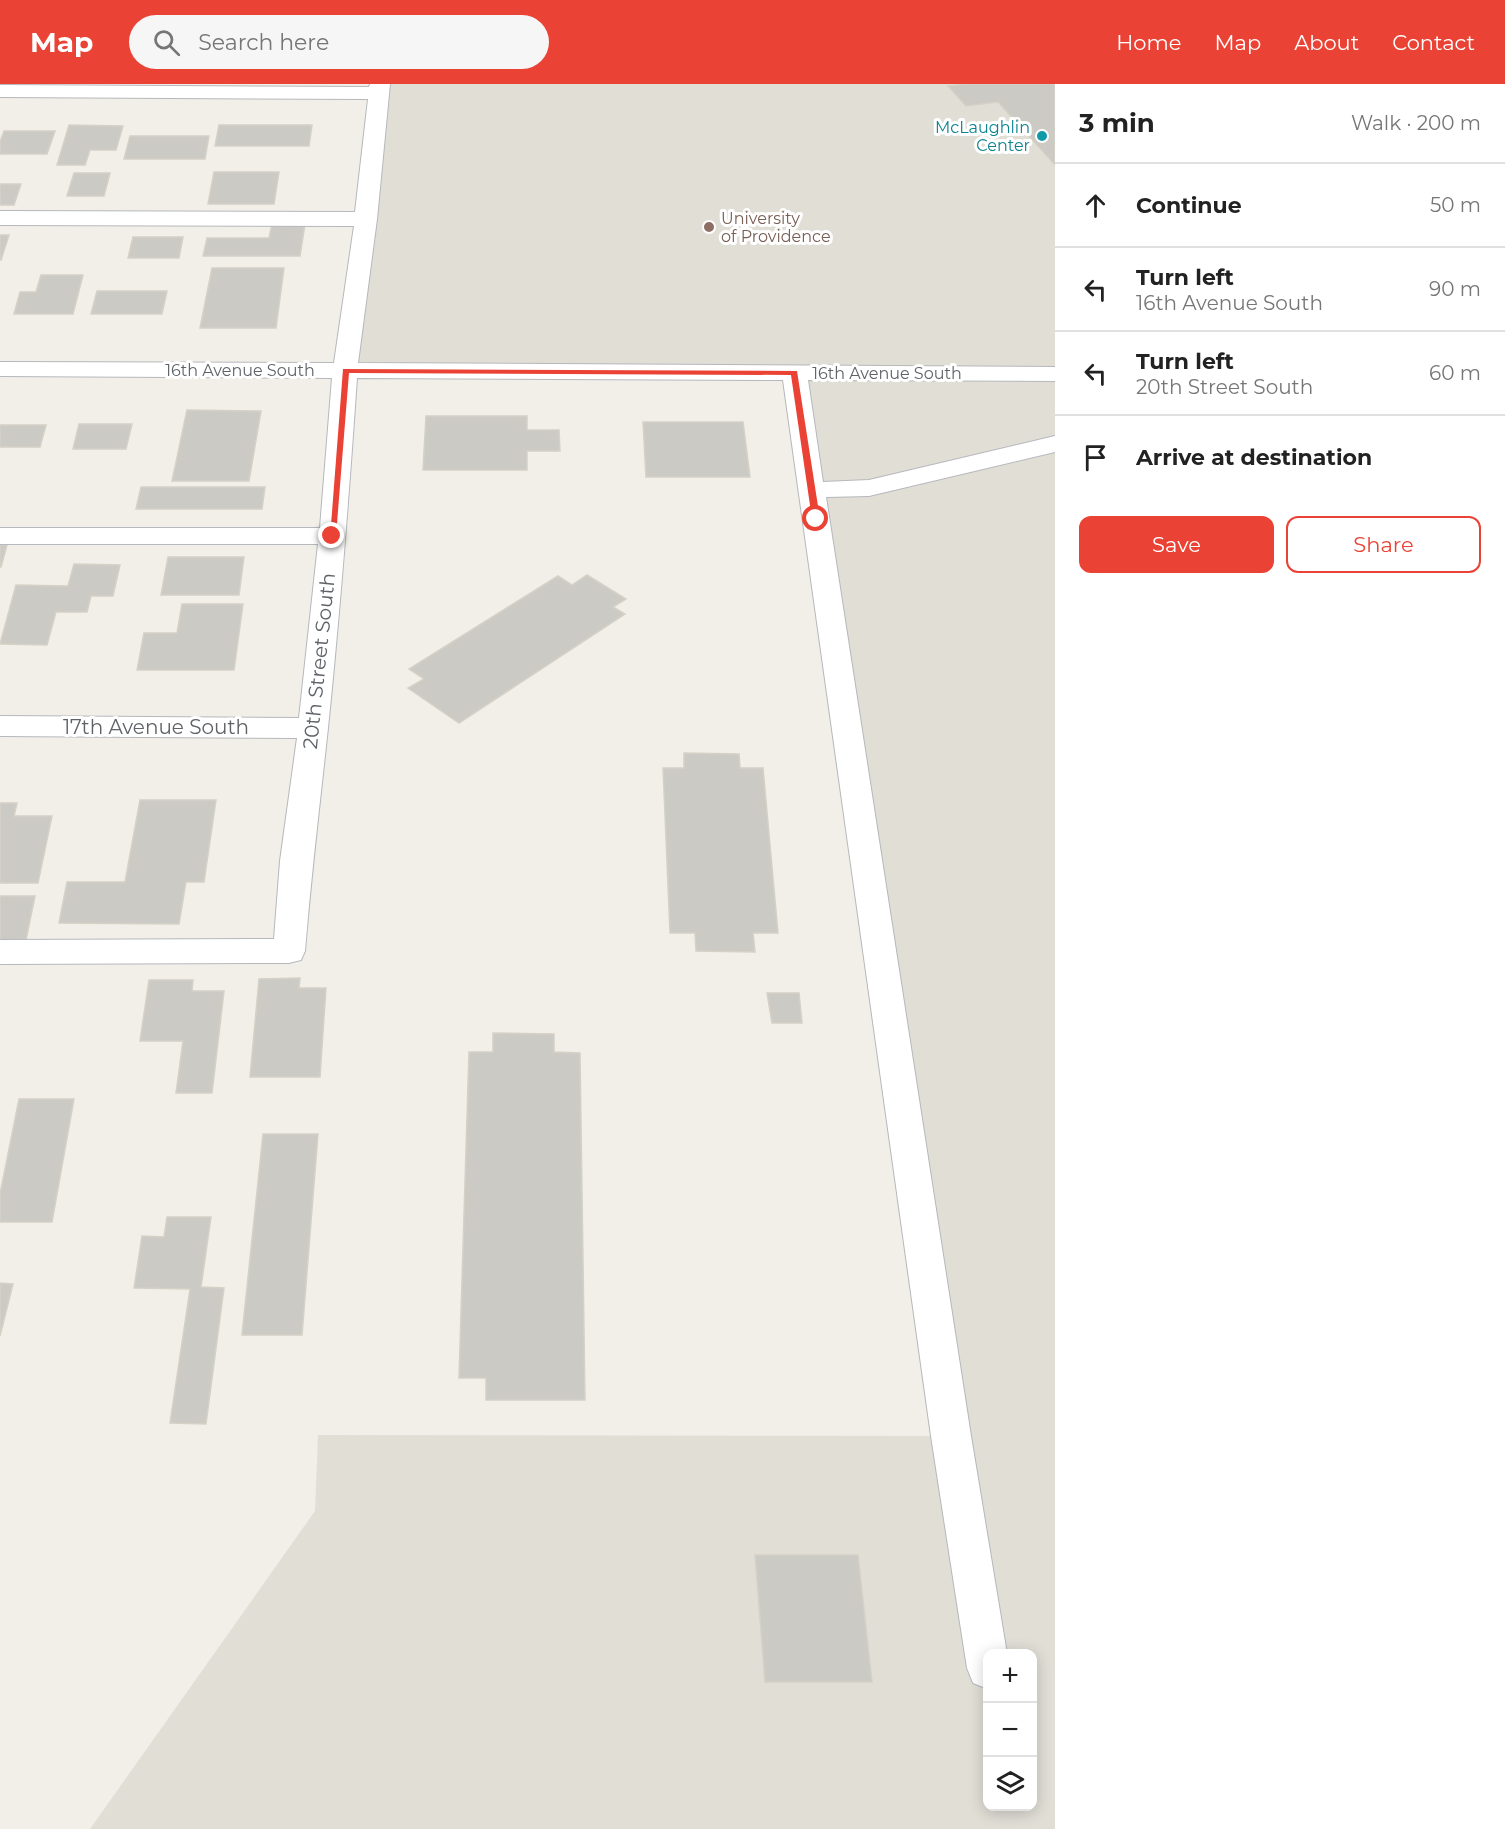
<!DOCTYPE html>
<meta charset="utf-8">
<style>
:root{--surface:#fff;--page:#f6f6f6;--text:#222;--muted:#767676;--line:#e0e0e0;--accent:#ea4335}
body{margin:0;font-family:Montserrat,sans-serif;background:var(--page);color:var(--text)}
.controls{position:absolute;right:18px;bottom:18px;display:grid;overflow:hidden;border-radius:12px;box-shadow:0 3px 15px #0003}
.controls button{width:54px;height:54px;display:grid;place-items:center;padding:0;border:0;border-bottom:2px solid var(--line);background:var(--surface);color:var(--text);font:30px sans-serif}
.stop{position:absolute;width:18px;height:18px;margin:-14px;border:4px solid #ea4335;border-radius:50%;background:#fff}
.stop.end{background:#ea4335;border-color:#fff;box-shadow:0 2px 6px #0008}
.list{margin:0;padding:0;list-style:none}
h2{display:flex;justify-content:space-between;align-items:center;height:78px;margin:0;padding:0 24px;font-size:26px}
h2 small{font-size:20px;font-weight:400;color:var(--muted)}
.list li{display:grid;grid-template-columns:39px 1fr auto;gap:18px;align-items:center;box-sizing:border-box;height:84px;padding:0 24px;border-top:2px solid var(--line)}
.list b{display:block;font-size:22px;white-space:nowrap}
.list p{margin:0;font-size:20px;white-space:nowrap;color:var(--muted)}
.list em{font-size:20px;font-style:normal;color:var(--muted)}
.actions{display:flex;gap:12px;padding:18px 24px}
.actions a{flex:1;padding:14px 0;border:2px solid var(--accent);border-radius:12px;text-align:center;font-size:21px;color:var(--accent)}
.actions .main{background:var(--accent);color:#fff}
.icon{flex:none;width:33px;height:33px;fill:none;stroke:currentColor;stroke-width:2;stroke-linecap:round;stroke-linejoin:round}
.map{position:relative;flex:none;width:1055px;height:1745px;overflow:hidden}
header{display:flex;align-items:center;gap:36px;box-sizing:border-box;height:84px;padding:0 30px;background:var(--accent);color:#fff}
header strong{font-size:28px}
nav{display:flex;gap:33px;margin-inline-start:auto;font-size:21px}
.search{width:420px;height:54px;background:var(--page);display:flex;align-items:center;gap:15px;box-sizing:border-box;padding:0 21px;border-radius:33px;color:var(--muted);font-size:22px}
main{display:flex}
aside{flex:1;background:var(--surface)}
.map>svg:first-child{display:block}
.education{fill:#e1ded6;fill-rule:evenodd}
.building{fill:#cccac5;stroke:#d6d1c6;stroke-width:1.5}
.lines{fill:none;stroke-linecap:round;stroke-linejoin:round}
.minor-casing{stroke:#b5b8bc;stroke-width:2}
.minor{fill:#fff;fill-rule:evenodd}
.route{fill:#ea4335}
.culture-dot{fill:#0f9aa8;stroke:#fff;stroke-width:2}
.education-dot{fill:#8d6e63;stroke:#fff;stroke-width:2}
.labels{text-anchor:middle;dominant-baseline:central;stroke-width:6;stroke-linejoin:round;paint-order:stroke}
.far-culture-label{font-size:16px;fill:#0d838f;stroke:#fff;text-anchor:end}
.far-education-label{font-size:16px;fill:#785e54;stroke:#fff;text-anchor:start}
.far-street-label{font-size:16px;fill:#5f6368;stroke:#fff}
.street-label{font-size:20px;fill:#5f6368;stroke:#fff}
</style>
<header>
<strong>Map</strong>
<div class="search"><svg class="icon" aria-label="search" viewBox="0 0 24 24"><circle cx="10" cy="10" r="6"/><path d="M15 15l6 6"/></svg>Search here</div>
<nav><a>Home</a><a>Map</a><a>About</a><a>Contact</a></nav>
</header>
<main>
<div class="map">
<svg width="1055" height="1745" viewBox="0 0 1055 1745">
<rect width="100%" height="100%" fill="#f1efe8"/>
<path class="education" d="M 379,0 L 1055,0 L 1055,1745 L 90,1745 L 315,1427 L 318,1351 L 951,1352 L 794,289 L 345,287 ZM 988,1570 L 1032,1570 L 1032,1722 L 988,1722 Z"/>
<path class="building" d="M 966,0 L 1055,0 L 1055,81 L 998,18 L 966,22 L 948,2 Z
M 69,41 L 123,42 L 116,66 L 90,66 L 85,81 L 57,81 Z
M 219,41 L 312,41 L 309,62 L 215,62 Z
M 4,47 L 55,47 L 47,70 L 0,70 L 0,58 Z
M 130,52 L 209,52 L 205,75 L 124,75 Z
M 214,88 L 279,88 L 274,120 L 208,120 Z
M 74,89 L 110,89 L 104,112 L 67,112 Z
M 0,100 L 21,100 L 14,121 L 0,121 Z
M 272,140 L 305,140 L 300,172 L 203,172 L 207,154 L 269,154 Z
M 0,151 L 9,151 L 1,176 L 0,176 Z
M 133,153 L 183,153 L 179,174 L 128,174 Z
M 212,184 L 284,184 L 276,244 L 200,244 Z
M 41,191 L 83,191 L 73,230 L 14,230 L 20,208 L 36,208 Z
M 97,207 L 167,207 L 162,230 L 91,230 Z
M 187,326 L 261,327 L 249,397 L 172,397 Z
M 426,332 L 527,332 L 527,346 L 559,346 L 560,367 L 527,367 L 527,386 L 423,386 Z
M 643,338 L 743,338 L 750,393 L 646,393 Z
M 79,340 L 132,340 L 126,365 L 73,365 Z
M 0,341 L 46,341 L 40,363 L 0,363 Z
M 141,403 L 265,403 L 262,425 L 136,425 Z
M 0,461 L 7,461 L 1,483 L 0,483 Z
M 168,473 L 244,473 L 239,511 L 161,511 Z
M 74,480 L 120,481 L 113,512 L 91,512 L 87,528 L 56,528 L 47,561 L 0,560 L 16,501 L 68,502 Z
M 587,491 L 626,515 L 613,523 L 625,530 L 459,639 L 408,604 L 424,595 L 409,585 L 558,492 L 572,501 Z
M 182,520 L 243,520 L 234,586 L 137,586 L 144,549 L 177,549 Z
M 684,669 L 739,670 L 740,684 L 763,684 L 778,849 L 753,849 L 755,868 L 696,867 L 695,849 L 670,849 L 663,684 L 684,684 Z
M 140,716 L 216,716 L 204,798 L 186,798 L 179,840 L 59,839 L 67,798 L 125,798 Z
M 0,719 L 17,719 L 14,732 L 52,732 L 38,799 L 0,799 Z
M 0,812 L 35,812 L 26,856 L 0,856 Z
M 300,894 L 299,904 L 326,904 L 320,993 L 250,993 L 259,895 Z
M 149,896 L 193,896 L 192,907 L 224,907 L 212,1009 L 176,1009 L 183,957 L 140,957 Z
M 767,909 L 799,909 L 802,939 L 772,939 Z
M 493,949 L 554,950 L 554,968 L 580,969 L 585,1316 L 486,1316 L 486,1294 L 459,1294 L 469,968 L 493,968 Z
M 19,1015 L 74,1015 L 52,1138 L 0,1138 L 0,1110 Z
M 263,1050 L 318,1050 L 302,1251 L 242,1251 Z
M 167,1133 L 211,1133 L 201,1203 L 224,1204 L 206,1340 L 170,1339 L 190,1205 L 134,1204 L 142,1152 L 164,1153 Z
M 0,1199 L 13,1200 L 0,1252 Z
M 755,1471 L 858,1471 L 872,1598 L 765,1598 Z"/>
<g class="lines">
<defs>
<path id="minor" d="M 370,0 L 390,0 L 377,135 L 358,279 L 1055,283 L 1055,297 L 808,296 L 823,398 L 869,396 L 1055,352 L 1055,368 L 869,412 L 826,413 L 971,1352 L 1007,1570 L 988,1570 L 988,1605 L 973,1599 L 967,1584 L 931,1352 L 783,296 L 357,294 C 349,411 340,528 328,644 C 320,719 311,792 305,867 L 301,876 L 289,879 L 0,880 L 0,856 L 274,855 L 280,777 L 297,654 L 0,652 L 0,632 L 299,634 L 318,460 L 0,460 L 0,444 L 320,444 L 332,294 L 0,292 L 0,278 L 334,279 L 354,142 L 0,141 L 0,127 L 355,128 L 368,15 L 0,13 L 0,1 L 369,3 Z"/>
</defs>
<use href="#minor" class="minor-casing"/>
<use href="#minor" class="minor"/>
</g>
<path class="route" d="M 343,285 L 797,287 L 820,435 L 816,438 L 812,435 L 791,291 L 349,289 L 336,452 L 330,454 Z"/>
<circle class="culture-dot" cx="1042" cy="52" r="6"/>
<circle class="education-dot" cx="709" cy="143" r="6"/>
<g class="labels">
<g class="far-culture-label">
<text x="1030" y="43">McLaughlin<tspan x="1030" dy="18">Center</tspan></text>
</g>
<g class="far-education-label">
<text x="721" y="134">University<tspan x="721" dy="18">of Providence</tspan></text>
</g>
<g class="far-street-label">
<text x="240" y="286">16th Avenue South</text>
<text x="887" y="289">16th Avenue South</text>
</g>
<g class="street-label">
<text transform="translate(319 577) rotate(-84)">20th Street South</text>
<text x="156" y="643">17th Avenue South</text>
</g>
</g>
</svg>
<div class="controls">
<button>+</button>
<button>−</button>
<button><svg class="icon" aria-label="layers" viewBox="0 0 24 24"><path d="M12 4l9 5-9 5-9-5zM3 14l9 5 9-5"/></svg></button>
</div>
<div class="stop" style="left:816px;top:435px"></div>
<div class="stop end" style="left:332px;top:452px"></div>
</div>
<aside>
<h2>3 min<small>Walk · 200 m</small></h2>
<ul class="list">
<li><svg class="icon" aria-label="ahead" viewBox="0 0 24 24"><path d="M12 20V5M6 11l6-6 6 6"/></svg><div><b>Continue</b></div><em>50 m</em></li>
<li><svg class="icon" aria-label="left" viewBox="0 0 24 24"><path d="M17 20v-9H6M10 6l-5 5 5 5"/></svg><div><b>Turn left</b><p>16th Avenue South</p></div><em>90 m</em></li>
<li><svg class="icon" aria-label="left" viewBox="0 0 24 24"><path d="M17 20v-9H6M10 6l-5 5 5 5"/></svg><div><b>Turn left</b><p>20th Street South</p></div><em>60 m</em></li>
<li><svg class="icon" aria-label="arrive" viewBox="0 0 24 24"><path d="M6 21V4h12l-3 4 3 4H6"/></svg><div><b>Arrive at destination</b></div></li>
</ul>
<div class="actions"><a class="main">Save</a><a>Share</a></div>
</aside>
</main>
